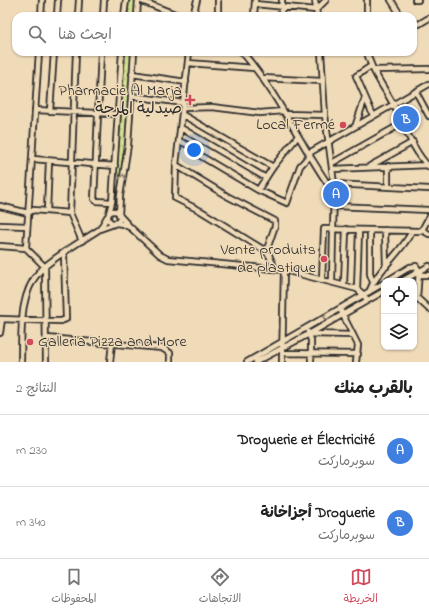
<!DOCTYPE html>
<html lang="ar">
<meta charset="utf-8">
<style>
:root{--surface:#fff;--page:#f2f2f2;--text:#222;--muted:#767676;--line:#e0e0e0;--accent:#d1495b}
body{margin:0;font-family:"Indie Flower","Playpen Sans Arabic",sans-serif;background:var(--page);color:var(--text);direction:rtl}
.controls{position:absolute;right:12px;bottom:12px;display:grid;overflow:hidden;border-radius:8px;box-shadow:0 1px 3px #0004}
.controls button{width:36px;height:36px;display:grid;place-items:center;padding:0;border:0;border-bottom:1px solid var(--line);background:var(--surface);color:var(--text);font:20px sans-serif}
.you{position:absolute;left:194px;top:150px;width:14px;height:14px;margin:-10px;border:3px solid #fff;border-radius:50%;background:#1a73e8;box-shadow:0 0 0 6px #1a73e833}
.badge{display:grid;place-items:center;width:26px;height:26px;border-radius:50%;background:var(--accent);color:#fff;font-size:13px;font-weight:700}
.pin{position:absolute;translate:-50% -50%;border:2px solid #fff;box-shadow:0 1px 4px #0006}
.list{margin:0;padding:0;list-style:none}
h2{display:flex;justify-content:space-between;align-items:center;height:52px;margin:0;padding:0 16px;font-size:17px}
h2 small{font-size:13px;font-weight:400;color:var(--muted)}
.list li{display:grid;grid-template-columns:26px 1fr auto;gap:12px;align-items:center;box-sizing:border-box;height:72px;padding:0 16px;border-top:1px solid var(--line)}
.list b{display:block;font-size:15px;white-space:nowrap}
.list p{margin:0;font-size:13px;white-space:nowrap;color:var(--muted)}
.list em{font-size:13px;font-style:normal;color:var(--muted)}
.icon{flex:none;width:22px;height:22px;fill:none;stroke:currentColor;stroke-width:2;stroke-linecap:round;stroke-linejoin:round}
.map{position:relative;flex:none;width:429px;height:362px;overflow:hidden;direction:ltr}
.search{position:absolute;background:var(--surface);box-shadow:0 1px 3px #0004;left:12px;right:12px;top:12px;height:44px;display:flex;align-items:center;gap:10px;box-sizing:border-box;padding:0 14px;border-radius:12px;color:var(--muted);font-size:15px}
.sheet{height:196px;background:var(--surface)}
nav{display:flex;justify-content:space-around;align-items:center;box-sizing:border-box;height:56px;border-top:1px solid var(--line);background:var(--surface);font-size:11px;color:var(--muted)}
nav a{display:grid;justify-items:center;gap:2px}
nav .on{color:var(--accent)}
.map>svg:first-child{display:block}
.grass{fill:url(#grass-dots);stroke:#808660}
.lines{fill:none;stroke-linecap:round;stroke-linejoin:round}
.minor-casing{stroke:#2b2b2b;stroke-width:8}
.minor{stroke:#f0dbb9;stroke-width:4.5}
.oneway{stroke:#8e8372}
.poi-dot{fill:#d1495b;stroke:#f0dbb9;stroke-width:1.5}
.labels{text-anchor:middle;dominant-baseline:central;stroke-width:3;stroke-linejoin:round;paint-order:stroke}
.poi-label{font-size:16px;fill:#2b2b2b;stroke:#f0dbb9;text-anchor:end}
</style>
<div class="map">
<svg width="429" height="362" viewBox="0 0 429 362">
<defs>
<pattern id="grass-dots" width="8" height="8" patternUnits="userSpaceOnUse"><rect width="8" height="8" fill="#d5e194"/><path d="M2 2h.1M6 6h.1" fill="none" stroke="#b7c180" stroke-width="1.8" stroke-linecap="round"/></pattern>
</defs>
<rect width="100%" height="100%" fill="#f0dbb9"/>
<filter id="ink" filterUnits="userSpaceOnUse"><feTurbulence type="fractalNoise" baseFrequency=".025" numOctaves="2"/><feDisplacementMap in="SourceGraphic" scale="8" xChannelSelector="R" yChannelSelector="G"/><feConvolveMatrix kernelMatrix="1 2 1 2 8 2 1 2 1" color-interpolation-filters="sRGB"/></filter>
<g filter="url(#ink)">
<path class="grass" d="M 129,0 L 135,0 L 134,16 L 128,16 Z
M 125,52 L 132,52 L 124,153 L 120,176 L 117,176 Z"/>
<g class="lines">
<defs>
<path id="minor" d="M 139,0 L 180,16
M 315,0 L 317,16
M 367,0 L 367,16
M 391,0 L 401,16
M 415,0 L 418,0
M 255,4 L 316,10 L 326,0
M 41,16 L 42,0
M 57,16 L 58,0
M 78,16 L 79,0
M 103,16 L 104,0
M 124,16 L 126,0
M 137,16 L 138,0
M 193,16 L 197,0
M 218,16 L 218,0
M 254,16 L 255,0
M 281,16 L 282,0
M 413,24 L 419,24 L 429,18
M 101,52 L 94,199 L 96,201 L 112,202
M 189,52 L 176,165 L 175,198 L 201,211 L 264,250 L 269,255 L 275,269
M 242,52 C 279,94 301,147 334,193
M 321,52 L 325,115 L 334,184 L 332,282
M 367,52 C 371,70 383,86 392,102 C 404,123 412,150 429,167
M 188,63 L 254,68
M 371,66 L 356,76 L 373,115
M 374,70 L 429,69
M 132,74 L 186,82
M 262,78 L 322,81
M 416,92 L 429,116
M 131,96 L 184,103
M 184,108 L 212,107 L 260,113 L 283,111
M 35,110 L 117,114
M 50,111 L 54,52
M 285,114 L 325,115
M 183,115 L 273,167 L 298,136
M 356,124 L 365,98
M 181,128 L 266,178
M 179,141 L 188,145 L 194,152 L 258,190 L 273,167
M 309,153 L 429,84
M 33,159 L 115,166
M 332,163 L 403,123
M 176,165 L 227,196 L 275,221 L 275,226 L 266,252
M 370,166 L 413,142
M 333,169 L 429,165
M 334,184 L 429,189
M 388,187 L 388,166
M 258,190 L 287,203 L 300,166 L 310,155
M 0,206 L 28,213 L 33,210 L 70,213 L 82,241
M 335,206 L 429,210
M108 217a6 6 0 1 1 12 0a6 6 0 1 1-12 0Z
M 47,211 L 49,161
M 70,213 L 76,52
M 109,213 L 112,202 L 122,52
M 119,215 L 120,196 L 128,145 L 134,52
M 107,217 L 100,229 L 114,224
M 116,223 L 123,224 L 131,228 L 120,216
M 0,225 L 27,226
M 131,228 L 160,255 L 168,259 L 284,270 L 357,289 L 364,295 L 367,300
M 370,230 L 370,274 L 373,282
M 385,230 L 386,267
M 422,230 L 429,234
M 0,246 L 26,248 L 45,267 L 46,362
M 26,248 L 39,52
M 419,275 L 429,275
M 322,280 L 324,229 L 419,231 L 422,230 L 429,217
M 387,281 L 410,267 L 416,266 L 419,271 L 417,298 L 429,309
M 402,281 L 429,266
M 344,285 L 346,229
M 357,289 L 359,230
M 369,292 C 378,268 401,254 412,231
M 340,309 L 358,345 L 356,362
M 0,319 L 61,321 L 66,319 L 64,254
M 308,332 L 311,340 L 311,362
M 0,333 L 2,319
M 311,334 L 353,335
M 47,338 L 162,348 L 170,353 L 170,362
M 282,353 L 358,354
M 21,362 C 22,333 18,296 39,272 C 53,257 82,241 100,229
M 110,362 L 112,343
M 247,362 L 384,283
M 256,362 L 309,334 L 384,291
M 282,362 L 284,270"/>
</defs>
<use href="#minor" class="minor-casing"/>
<use href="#minor" class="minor"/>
</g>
<defs><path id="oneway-chevron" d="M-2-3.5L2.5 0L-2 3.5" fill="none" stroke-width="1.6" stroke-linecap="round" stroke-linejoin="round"/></defs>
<g class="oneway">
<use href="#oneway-chevron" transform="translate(123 177) rotate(-81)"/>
<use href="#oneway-chevron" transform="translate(326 317) rotate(150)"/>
</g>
</g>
<g class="poi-dot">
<path d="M188 94h4v4h4v4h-4v4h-4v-4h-4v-4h4z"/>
<circle cx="343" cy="125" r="4"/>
<circle cx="324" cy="259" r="4"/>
<circle cx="30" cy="342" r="4"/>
</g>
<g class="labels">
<g class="poi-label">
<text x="182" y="91">Pharmacie Al Marja<tspan x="182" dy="18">صيدلية المرجة</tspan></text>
<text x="335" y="125">Local Fermé</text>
<text x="316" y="250">Vente produits<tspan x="316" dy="18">de plastique</tspan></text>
<text x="38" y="342" text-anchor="start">Galleria Pizza and More</text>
</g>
</g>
</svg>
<div class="controls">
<button><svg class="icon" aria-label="locate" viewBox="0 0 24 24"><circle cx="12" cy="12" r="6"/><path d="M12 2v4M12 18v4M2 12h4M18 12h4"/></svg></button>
<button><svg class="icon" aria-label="layers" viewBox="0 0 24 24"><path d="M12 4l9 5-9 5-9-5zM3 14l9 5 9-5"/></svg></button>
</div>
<div class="you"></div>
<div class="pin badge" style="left:336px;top:194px;background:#3f7fe0">A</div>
<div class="pin badge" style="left:406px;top:119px;background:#3f7fe0">B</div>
<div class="search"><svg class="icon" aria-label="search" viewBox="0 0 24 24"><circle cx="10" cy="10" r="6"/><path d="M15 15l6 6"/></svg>ابحث هنا</div>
</div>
<section class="sheet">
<h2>بالقرب منك<small>النتائج: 2</small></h2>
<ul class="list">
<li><span class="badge" style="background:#3f7fe0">A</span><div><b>Droguerie et Électricité</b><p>سوبرماركت</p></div><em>230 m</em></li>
<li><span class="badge" style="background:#3f7fe0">B</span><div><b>Droguerie أجزاخانة</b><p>سوبرماركت</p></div><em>340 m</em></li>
</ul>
</section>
<nav>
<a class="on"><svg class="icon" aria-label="map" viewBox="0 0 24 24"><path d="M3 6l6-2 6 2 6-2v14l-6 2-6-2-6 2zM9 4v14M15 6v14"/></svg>الخريطة</a>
<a><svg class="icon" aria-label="directions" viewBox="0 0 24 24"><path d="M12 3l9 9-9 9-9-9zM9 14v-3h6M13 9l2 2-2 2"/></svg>الاتجاهات</a>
<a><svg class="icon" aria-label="saved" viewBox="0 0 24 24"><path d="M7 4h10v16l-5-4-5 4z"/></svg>المحفوظات</a>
</nav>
